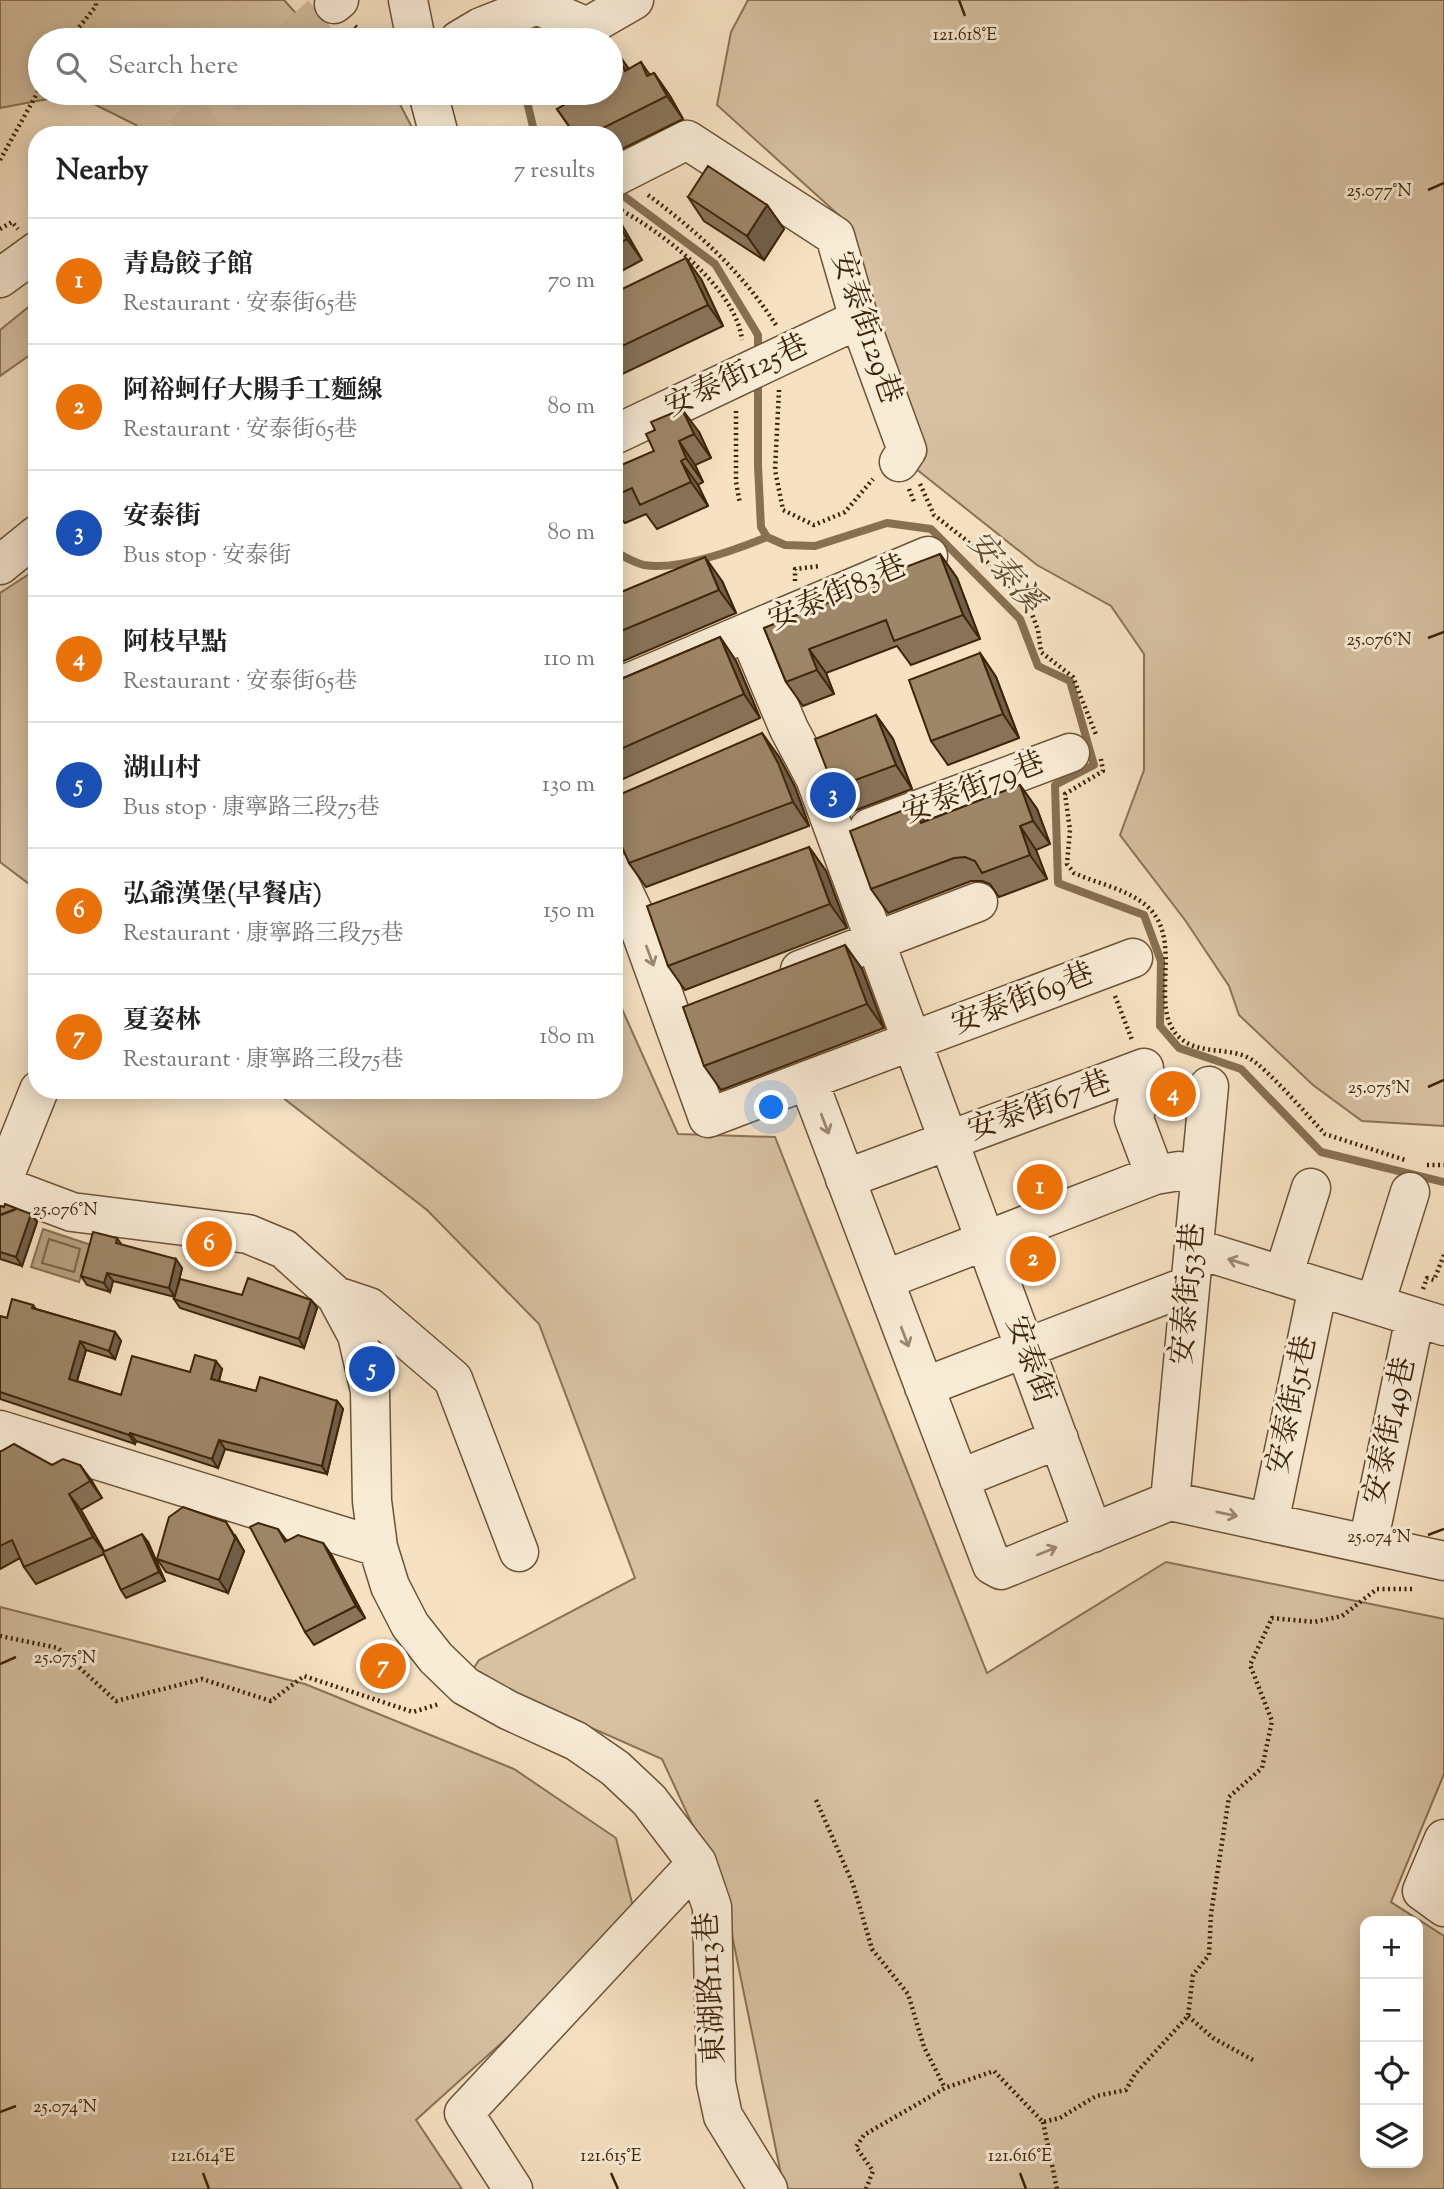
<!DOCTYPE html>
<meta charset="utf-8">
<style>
:root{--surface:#fff;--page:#f6f6f6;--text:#222;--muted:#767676;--line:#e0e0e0;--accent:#7c3aed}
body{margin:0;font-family:"Sorts Mill Goudy","Noto Serif TC",serif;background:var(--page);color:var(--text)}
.controls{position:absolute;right:21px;bottom:21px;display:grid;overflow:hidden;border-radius:14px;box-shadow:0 4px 18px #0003}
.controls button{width:63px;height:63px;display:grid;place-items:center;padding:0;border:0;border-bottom:2px solid var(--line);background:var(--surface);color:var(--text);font:35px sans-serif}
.you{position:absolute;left:772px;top:1108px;width:24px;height:24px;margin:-18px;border:5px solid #fff;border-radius:50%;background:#1a73e8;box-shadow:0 0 0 10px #1a73e833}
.badge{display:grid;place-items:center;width:46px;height:46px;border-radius:50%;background:var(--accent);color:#fff;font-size:23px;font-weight:700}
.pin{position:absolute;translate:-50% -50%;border:4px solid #fff;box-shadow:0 2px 7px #0006}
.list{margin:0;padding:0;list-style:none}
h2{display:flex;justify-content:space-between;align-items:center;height:91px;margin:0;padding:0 28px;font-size:30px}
h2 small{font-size:23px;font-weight:400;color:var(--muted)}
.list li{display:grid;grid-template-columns:46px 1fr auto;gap:21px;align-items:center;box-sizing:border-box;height:126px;padding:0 28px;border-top:2px solid var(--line)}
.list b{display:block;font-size:26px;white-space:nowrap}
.list p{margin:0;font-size:23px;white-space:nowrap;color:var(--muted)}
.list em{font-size:23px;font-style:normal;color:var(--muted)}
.icon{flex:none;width:38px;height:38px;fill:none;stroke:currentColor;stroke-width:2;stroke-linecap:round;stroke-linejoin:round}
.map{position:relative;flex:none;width:1444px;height:2189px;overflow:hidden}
.search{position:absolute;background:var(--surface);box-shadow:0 4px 18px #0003;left:28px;top:28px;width:595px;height:77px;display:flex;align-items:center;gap:18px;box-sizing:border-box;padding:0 24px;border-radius:38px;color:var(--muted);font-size:26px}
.panel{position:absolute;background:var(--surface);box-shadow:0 4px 18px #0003;left:28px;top:126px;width:595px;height:973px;border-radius:28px}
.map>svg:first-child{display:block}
.green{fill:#d7c1a2;stroke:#8a7254;stroke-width:2;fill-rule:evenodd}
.water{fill:#b7a182;stroke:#876f51;stroke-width:2}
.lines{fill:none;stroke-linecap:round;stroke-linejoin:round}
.shore{stroke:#7a6244;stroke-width:2}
.stream{stroke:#876f51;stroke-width:8}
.minor-tunnel{stroke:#d1bb9d;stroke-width:38;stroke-dasharray:38 19;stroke-linecap:butt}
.minor-casing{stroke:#6c5336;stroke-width:41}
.path{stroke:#3e2407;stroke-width:4.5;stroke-dasharray:2 3.5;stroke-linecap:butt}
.minor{stroke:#f9ecd7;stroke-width:38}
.wall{fill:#887359;stroke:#3e2407;stroke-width:2}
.shaded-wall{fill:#6f5e49;stroke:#3e2407;stroke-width:2}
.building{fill:#9e8668;stroke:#3e2407;stroke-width:2}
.oneway{stroke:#9c886f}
.ticks{fill:none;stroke:#3e2407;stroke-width:2.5}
.labels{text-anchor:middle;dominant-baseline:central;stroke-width:6;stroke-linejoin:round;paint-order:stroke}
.street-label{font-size:30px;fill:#3e2407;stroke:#f9ecd7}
.water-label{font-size:32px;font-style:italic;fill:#624a2c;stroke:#f9ecd7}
.ticks-label{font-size:18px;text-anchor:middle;fill:#3e2407;stroke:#f9ecd7;stroke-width:6;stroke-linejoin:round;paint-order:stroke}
</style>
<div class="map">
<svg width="1444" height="2189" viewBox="0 0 1444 2189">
<rect width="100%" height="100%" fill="#f6e1c2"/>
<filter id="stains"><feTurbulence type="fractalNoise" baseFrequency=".00286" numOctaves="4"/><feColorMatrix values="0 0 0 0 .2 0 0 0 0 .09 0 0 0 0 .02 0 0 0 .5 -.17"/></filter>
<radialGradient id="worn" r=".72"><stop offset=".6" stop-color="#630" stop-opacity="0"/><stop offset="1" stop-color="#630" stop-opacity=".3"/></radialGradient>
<path class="green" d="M 0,0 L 284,0 L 320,40 L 40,40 L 40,93 L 394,93 L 416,135 L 143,135 L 136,125 L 74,94 L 0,108 Z
M 748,0 L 1444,0 L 1444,1126 L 1362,1121 L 1313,1085 L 1239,1015 L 1229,986 L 1185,920 L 1120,835 L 1144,770 L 1144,654 L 1111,606 L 1037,565 L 906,461 L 842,218 L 717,105 L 731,32 Z
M 37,300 L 37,350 L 0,376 L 0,330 Z
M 37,569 L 37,890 L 0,862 L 0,593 Z
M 614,991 L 678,1134 L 775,1137 L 987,1673 L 1166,1562 L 1444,1619 L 1444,1774 L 1391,1902 L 1444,1936 L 1444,2189 L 784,2189 L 723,1891 L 662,1759 L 470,1674 L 479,1660 L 635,1578 L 539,1324 L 427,1210 L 273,1090 L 614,1090 ZM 1365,1921 L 1418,1921 L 1418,2163 L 1365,2163 Z
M 0,1607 L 305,1684 L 514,1769 L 616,1838 L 634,1911 L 558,1992 L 416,2120 L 462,2189 L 0,2189 Z"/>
<path class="water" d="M 43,1229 L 91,1245 L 79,1282 L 31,1267 Z"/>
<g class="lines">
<path class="shore" d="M 49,1239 L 80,1249 L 74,1272 L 42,1263 Z"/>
<path class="stream" d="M 525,93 L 535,135
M 625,197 L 715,264 L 758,335 L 758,354
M 758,377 L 758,466 L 761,527 L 767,537 L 785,545 L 815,546 L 887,523 L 931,529 L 1020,619 L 1038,666 L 1070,681 L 1094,765 L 1055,785 L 1058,883 L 1144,915 L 1161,961 L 1160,1026 L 1179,1048 L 1241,1069 L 1321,1152 L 1444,1182
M 614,551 C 623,556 634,563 644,565 C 678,571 735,550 767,537"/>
<path class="minor-tunnel" d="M 292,40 L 334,4
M 181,135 L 230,93"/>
<defs>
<path id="minor" d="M 408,0 L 416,40
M 334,4 L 339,0
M 459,40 L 481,27 L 537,5 L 587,27 L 634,0
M 428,93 L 439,135
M 614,177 L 687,140 L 835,236 L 859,319 L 907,450 L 899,462
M 0,278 L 37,251
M 614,435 L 859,319
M 0,565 L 37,535
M 748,632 L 928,556
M 614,689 L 748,632 L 789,729 L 815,778 L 1093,1533
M 869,828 L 1070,753
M 614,871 L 635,916 L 708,1118 L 808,1080 L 992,1565 L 1001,1570 L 1170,1501 L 1444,1561
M 800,970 L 978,902
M 808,1080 L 1133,958
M 845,1179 L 1144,1068 L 1134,1119 L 1155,1175
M 0,1185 L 72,1212 L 248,1234 L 284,1249 L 336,1296 L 357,1335 L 370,1391 L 372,1501 L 378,1547 L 390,1586 L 410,1625 L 436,1658 L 465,1686 L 508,1710 L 576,1741 L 615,1768 L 649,1800 L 697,1863 L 712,1907 L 716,2083 L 723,2116 L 768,2189
M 1,1185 L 39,1090
M 1194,1248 L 1444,1326
M 1283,1276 L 1311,1188
M 884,1280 L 1155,1175 L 1179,1171
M 336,1296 L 369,1307 L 453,1379 L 519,1552
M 1375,1304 L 1410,1192
M 924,1387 L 1190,1285
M 0,1430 L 378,1547
M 959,1479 L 1059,1439
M 1170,1501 L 1209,1086
M 1269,1523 L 1318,1287
M 1368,1544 L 1415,1317
M 1444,1839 L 1422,1891 L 1444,1907
M 513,2189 L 464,2113 L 697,1863"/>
</defs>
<use href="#minor" class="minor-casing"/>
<path class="path" d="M 355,26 L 369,40
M 69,40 L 96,6 L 96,0
M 0,160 L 40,88
M 648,195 C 698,232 742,272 776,325
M 617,208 C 661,231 736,288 742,340
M 0,229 L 12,222 L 18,229
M 779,390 L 775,470 L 783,510 L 814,525 L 845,512 L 873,479
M 736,411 L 736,482 L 740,504
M 920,484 L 934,515 L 966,540 L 1029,606 L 1038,630 L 1041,652 L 1073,677 L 1097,737
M 909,489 L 915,504
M 795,581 L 795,569 L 820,566
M 1101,759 L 1103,771 L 1065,794 L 1070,830 L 1067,864 L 1074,873 C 1096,883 1123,888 1143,903 C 1188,936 1146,1006 1179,1037 C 1198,1055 1228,1047 1249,1058 C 1268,1069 1308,1116 1325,1134 L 1405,1160
M 1115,996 L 1132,1040
M 1427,1165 L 1444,1165
M 1423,1289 L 1427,1278 L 1434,1280 L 1444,1255
M 0,1636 L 58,1648 L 116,1701 L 202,1679 L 271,1701 L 304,1676 L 413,1712 L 439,1704
M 816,1800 L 853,1884 L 872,1949 L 908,1994 L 924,2047 L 945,2088
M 1188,2016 L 1213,2038 L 1253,2060
M 1043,2122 L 1057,2189
M 866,2189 L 873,2171 L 856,2147 L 864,2135 L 945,2088 L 994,2071 L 1043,2122 L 1060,2118 L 1096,2096 L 1126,2090 L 1135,2074 L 1188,2016 L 1193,1975 L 1209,1955 L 1211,1914 L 1229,1797 L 1262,1768 L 1272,1721 L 1250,1665 L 1272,1618 L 1314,1622 L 1342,1616 L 1377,1589 L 1415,1589"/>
<use href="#minor" class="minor"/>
</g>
<path class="wall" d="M 614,48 L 629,69 L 641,62 L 650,75 L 654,73 L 670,96 L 683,119 L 614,153 L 614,135 L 575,135 L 557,109 L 564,105 Z
M 688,197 L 767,205 L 784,229 L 764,260 L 704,221 Z
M 614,212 L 642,260 L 614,275 Z
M 701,279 L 723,326 L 614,378 L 614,293 Z
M 699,432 L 711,458 L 695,465 L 703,482 L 698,485 L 708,506 L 657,529 L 646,514 L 625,523 L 623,521 L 619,522 L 614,515 L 614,458 L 620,466 Z
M 940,554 L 957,578 L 980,639 L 911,665 L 897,646 L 826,673 L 834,694 L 803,706 L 786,682 L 764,628 L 873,585 Z
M 722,581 L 736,613 L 614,665 L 614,595 Z
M 720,637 L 736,661 L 760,718 L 614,783 L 614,682 Z
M 980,653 L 996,677 L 1019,738 L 948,765 L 931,741 Z
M 876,715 L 893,739 L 912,789 L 851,812 L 834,788 Z
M 762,733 L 779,757 L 795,787 L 809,826 L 646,887 L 629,863 Z
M 1020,785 L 1037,809 L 1050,844 L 1036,850 L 1047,879 L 999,897 L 990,884 L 982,881 L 971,881 L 888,913 L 871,889 L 925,821 Z
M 809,847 L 826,871 L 847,928 L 685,990 L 668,966 Z
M 845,945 L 862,969 L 884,1028 L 721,1090 L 704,1066 Z
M 1173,1082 L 1181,1083 L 1186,1092 L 1184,1116 L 1157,1114 L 1151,1106 Z
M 0,1206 L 31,1214 L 37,1222 L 22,1266 L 0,1259 Z
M 117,1238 L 122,1245 L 182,1268 L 175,1297 L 113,1281 L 110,1292 L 87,1285 L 81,1276 Z
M 174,1299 L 311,1300 L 317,1308 L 304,1348 L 180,1308 Z
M 33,1305 L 36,1309 L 115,1332 L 121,1341 L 115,1359 L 86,1350 L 77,1381 L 121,1395 L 190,1372 L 222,1369 L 219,1381 L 256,1391 L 337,1401 L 343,1409 L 327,1474 L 225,1449 L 218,1468 L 136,1441 L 135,1444 L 0,1399 L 0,1316 L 7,1318 Z
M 0,1452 L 52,1465 L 80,1465 L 102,1498 L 81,1510 L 104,1551 L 148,1542 L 165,1581 L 126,1598 L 121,1590 L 104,1554 L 36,1584 L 24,1567 L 20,1558 L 0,1569 Z
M 278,1529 L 287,1541 L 323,1543 L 332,1556 L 365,1618 L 314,1645 L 305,1632 Z
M 235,1535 L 244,1551 L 228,1593 L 166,1572 L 157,1559 Z"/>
<path class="shaded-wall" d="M 614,48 L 630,71 L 625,71 Z
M 654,73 L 670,96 L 683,119 L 667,96 Z
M 767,205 L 784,229 L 764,260 L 747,236 Z
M 614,212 L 618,218 L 642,260 L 627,239 L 614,216 Z
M 686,258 L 701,279 L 723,326 L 708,305 Z
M 682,409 L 699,432 L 711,458 L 694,434 Z
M 679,441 L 695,465 L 703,482 L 686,458 Z
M 614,458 L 626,475 L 617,467 L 614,462 Z
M 681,461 L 698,485 L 708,506 L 691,482 Z
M 940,554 L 957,578 L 980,639 L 963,615 Z
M 705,557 L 722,581 L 736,613 L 719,590 Z
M 720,637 L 736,661 L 760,718 L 744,694 Z
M 809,649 L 826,673 L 834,694 L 817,670 Z
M 980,653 L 996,677 L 1019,738 L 1003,714 Z
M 876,715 L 893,739 L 912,789 L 896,765 Z
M 762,733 L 779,757 L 795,787 L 809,826 L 793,802 Z
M 1020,785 L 1037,809 L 1050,844 L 1033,821 Z
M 914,806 L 931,830 L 921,823 Z
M 1020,826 L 1036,850 L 1047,879 L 1030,855 Z
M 809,847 L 826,871 L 847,928 L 830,904 Z
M 845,945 L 862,969 L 884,1028 L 867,1004 Z
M 1181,1083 L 1186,1092 L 1184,1116 L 1178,1108 Z
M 31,1214 L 37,1222 L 22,1266 L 16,1257 Z
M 176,1259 L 182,1268 L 175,1297 L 169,1288 Z
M 107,1273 L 113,1281 L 110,1292 L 104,1283 Z
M 311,1300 L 317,1308 L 304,1348 L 299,1339 Z
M 115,1332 L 121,1341 L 115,1359 L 109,1351 Z
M 80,1341 L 86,1350 L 75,1387 L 69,1379 Z
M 216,1361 L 222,1369 L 217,1387 L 211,1379 Z
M 337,1401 L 343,1409 L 327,1474 L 322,1466 Z
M 130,1433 L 136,1441 L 135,1444 L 129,1435 Z
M 219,1440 L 225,1449 L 218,1468 L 212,1459 Z
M 80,1465 L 92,1481 L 102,1498 L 90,1481 Z
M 69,1494 L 81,1510 L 105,1553 L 93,1537 Z
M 226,1522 L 244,1551 L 228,1593 L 219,1580 Z
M 142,1534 L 148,1542 L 165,1581 L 159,1572 Z
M 323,1543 L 332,1556 L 365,1618 L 356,1606 Z"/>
<path class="building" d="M 614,48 L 625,71 L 641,62 L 647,76 L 654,73 L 667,96 L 589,135 L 586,135 L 583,130 L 574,133 L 557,109 L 564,105 L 556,93 L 611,93 L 611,51 Z
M 708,166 L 767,205 L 747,236 L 688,197 Z
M 614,216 L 627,239 L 614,246 Z
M 686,258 L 708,305 L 614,350 L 614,293 Z
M 682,409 L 694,434 L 679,441 L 686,458 L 681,461 L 691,482 L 640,505 L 632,488 L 614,496 L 614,462 L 617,467 L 654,451 L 646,434 L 655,430 L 651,422 Z
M 940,554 L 963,615 L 894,641 L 886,620 L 809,649 L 817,670 L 786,682 L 764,628 L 873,585 L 871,580 Z
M 705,557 L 719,590 L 614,634 L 614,595 Z
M 720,637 L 744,694 L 614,752 L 614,682 Z
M 980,653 L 1003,714 L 931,741 L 909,680 Z
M 876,715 L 896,765 L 834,788 L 815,739 Z
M 762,733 L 778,763 L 793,802 L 629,863 L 614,829 L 614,797 Z
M 1020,785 L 1033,821 L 1020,826 L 1030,855 L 982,873 L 975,861 L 965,857 L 954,858 L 871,889 L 850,831 L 914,806 L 921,823 Z
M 809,847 L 830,904 L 668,966 L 647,906 Z
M 845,945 L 867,1004 L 704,1066 L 683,1007 Z
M 1157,1075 L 1168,1076 L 1168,1082 L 1181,1083 L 1178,1108 L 1151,1106 Z
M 5,1204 L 31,1214 L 16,1257 L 0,1252 L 0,1206 L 4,1207 Z
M 93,1232 L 117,1238 L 116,1243 L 176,1259 L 169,1288 L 107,1273 L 104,1283 L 81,1276 Z
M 248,1278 L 311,1300 L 299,1339 L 174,1299 L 180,1279 L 242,1295 Z
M 12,1299 L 33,1305 L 32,1308 L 115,1332 L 109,1351 L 80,1341 L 69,1379 L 121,1395 L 132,1356 L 190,1372 L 195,1355 L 216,1361 L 211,1379 L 256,1391 L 260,1377 L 337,1401 L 322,1466 L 219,1440 L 212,1459 L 130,1433 L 129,1435 L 0,1392 L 0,1316 L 7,1318 Z
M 14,1444 L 52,1465 L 63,1459 L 80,1465 L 90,1481 L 69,1494 L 93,1537 L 24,1567 L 12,1540 L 0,1546 L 0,1452 Z
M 183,1507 L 226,1522 L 235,1538 L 219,1580 L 157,1559 L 169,1517 Z
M 258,1523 L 278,1529 L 285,1542 L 298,1535 L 323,1543 L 356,1606 L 305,1632 L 250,1527 Z
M 142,1534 L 159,1572 L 121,1590 L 103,1552 Z"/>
<defs><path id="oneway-shaft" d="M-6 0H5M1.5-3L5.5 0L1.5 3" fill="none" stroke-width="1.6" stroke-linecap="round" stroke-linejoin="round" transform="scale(1.75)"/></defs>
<g class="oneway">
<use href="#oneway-shaft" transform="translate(650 956) rotate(70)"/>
<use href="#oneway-shaft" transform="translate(825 1124) rotate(69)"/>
<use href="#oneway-shaft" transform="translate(1238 1262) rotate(-163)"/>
<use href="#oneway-shaft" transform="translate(905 1337) rotate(69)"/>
<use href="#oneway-shaft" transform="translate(1227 1514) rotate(12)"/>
<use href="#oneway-shaft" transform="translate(1047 1551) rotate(-22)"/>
</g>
<path class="ticks" d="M 959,0 L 965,16M 1428,190 L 1444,183M 1428,638 L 1444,632M 1428,1087 L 1444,1080M 0,1215 L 16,1209M 1428,1535 L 1444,1529M 0,1664 L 16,1657M 0,2112 L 16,2106M 203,2173 L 209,2189M 611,2173 L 618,2189M 1020,2173 L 1026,2189"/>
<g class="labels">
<g class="street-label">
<text transform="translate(865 328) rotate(71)">安泰街129巷</text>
<text transform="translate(737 377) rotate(-25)">安泰街125巷</text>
<text transform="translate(838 594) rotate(-23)">安泰街83巷</text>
<text transform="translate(974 789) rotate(-21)">安泰街79巷</text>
<text transform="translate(1023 1000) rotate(-21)">安泰街69巷</text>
<text transform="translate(1040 1107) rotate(-20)">安泰街67巷</text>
<text transform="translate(1189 1294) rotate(-85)">安泰街53巷</text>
<text transform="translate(1029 1360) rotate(70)">安泰街</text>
<text transform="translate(1293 1405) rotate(-78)">安泰街51巷</text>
<text transform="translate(1391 1431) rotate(-78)">安泰街49巷</text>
<text transform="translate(712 1988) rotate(-93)">東湖路113巷</text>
</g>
<g class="water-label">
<text transform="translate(1004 573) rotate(49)">安泰溪</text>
</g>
</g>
<g class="ticks-label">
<text x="965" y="40">121.618°E</text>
<text x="1379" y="196">25.077°N</text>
<text x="1379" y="645">25.076°N</text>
<text x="1379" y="1093">25.075°N</text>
<text x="65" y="1215">25.076°N</text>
<text x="1379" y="1542">25.074°N</text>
<text x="65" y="1663">25.075°N</text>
<text x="65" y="2112">25.074°N</text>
<text x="203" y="2161">121.614°E</text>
<text x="611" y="2161">121.615°E</text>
<text x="1020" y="2161">121.616°E</text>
</g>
<rect width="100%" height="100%" filter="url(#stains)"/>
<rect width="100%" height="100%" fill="url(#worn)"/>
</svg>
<div class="controls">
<button>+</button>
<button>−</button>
<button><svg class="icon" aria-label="locate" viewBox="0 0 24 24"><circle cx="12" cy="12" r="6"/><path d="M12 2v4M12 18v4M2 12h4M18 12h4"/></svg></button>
<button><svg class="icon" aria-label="layers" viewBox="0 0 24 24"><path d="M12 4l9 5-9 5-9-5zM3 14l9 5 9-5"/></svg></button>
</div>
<div class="you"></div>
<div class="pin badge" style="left:1040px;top:1187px;background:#e8710a">1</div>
<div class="pin badge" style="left:1033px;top:1259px;background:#e8710a">2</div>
<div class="pin badge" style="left:833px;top:795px;background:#1a4fb4">3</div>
<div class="pin badge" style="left:1173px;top:1094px;background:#e8710a">4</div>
<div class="pin badge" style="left:372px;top:1369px;background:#1a4fb4">5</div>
<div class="pin badge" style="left:209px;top:1244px;background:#e8710a">6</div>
<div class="pin badge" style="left:383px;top:1666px;background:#e8710a">7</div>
<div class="search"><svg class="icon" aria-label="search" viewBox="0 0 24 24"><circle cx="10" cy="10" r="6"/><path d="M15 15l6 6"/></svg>Search here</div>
<section class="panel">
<h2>Nearby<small>7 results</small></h2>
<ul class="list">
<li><span class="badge" style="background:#e8710a">1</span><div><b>青島餃子館</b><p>Restaurant · 安泰街65巷</p></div><em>70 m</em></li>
<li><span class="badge" style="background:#e8710a">2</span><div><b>阿裕蚵仔大腸手工麵線</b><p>Restaurant · 安泰街65巷</p></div><em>80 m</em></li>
<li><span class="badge" style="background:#1a4fb4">3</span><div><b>安泰街</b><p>Bus stop · 安泰街</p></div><em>80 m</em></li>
<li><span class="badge" style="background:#e8710a">4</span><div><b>阿枝早點</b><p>Restaurant · 安泰街65巷</p></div><em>110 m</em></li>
<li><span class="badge" style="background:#1a4fb4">5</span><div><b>湖山村</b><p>Bus stop · 康寧路三段75巷</p></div><em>130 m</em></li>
<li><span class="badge" style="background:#e8710a">6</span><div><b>弘爺漢堡(早餐店)</b><p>Restaurant · 康寧路三段75巷</p></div><em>150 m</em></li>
<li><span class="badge" style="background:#e8710a">7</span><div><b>夏姿林</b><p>Restaurant · 康寧路三段75巷</p></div><em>180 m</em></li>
</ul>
</section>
</div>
